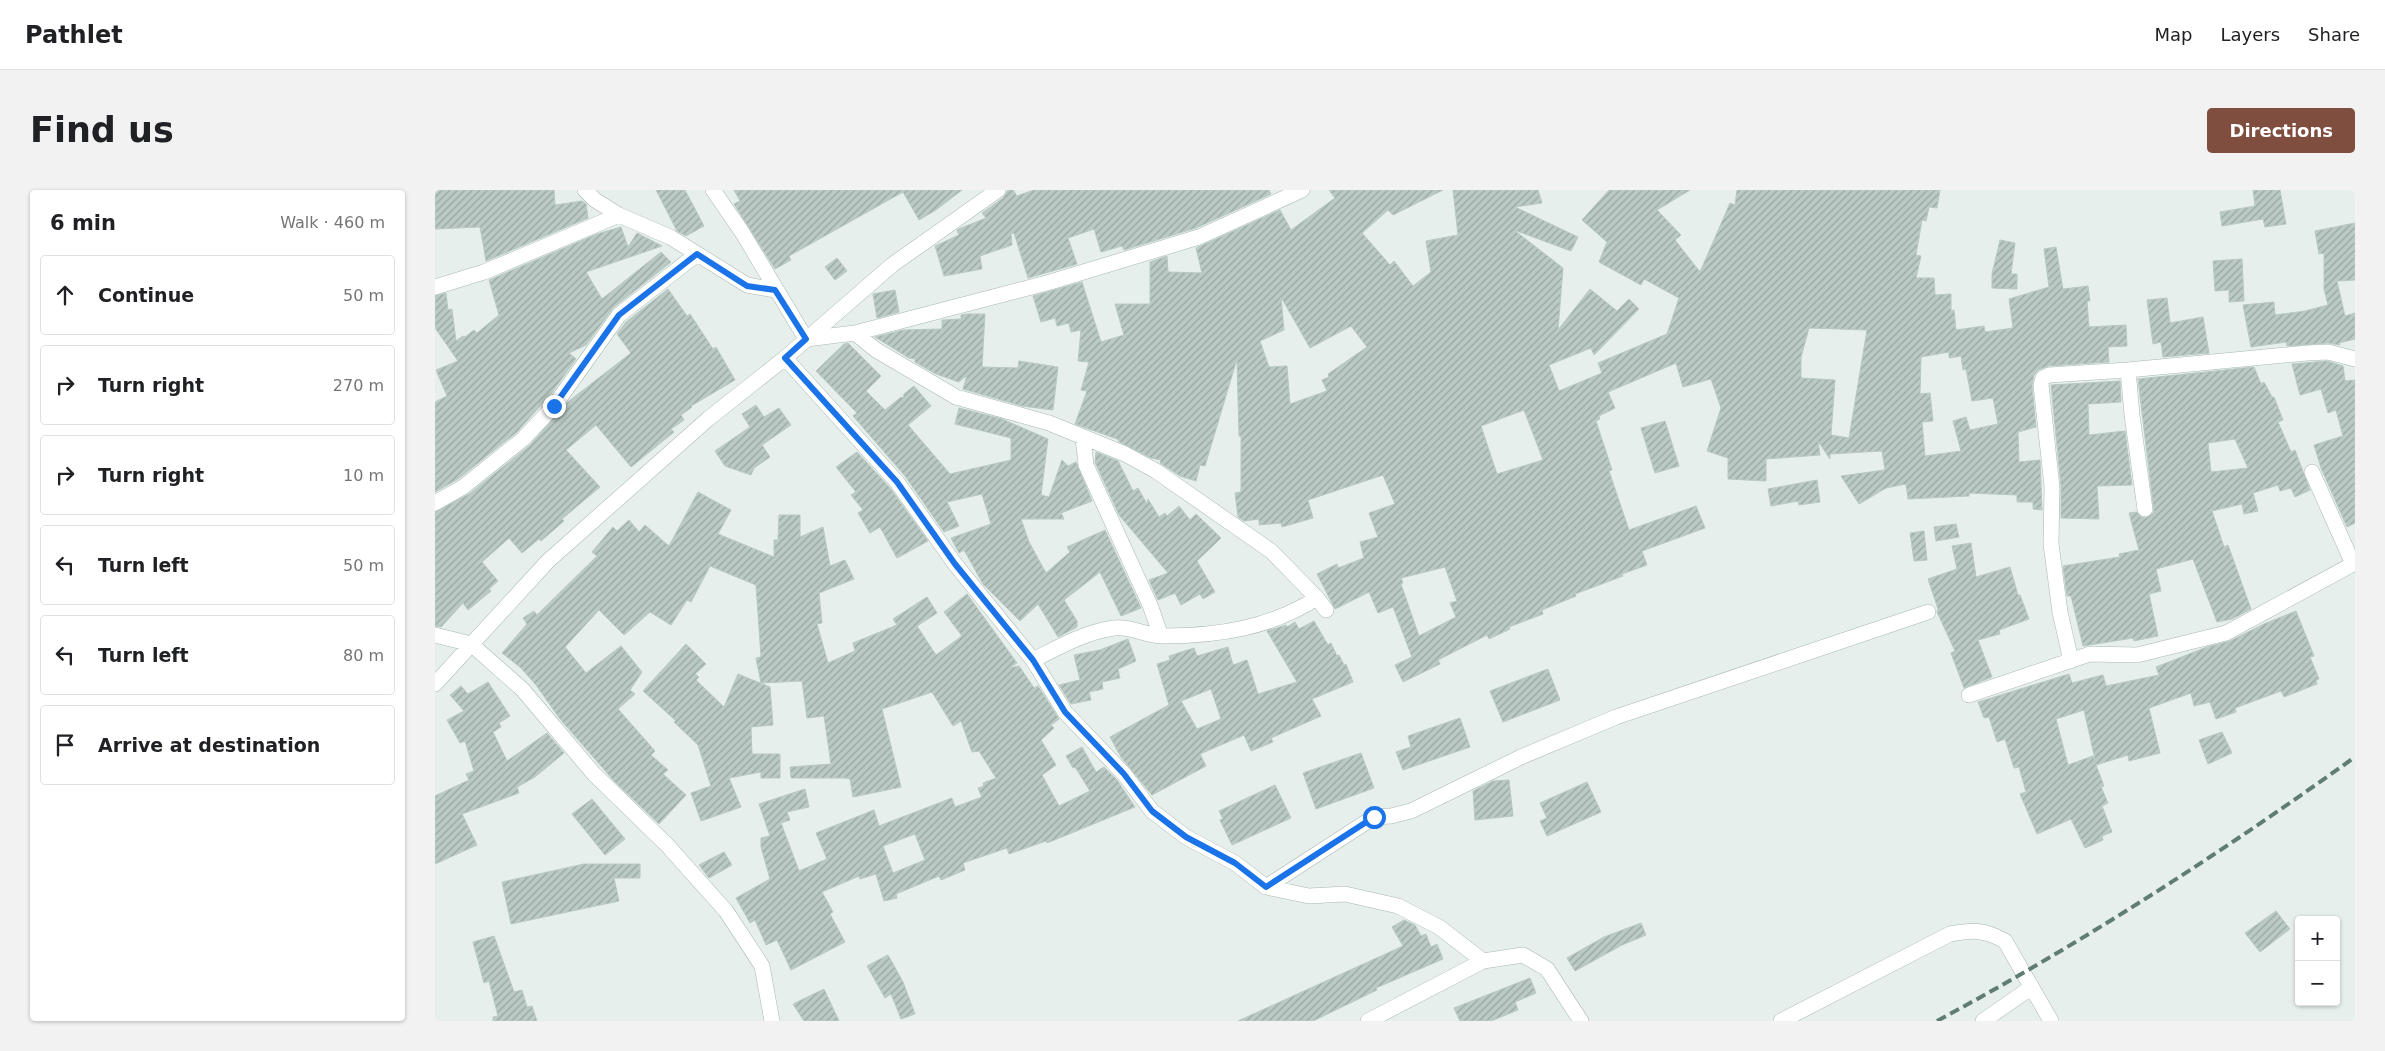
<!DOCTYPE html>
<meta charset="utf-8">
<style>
:root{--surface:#fff;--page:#f2f2f2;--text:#202124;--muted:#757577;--line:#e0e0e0;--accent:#7f4e3f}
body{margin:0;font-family:"DejaVu Sans",sans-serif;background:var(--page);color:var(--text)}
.controls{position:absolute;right:15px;bottom:15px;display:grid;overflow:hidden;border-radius:5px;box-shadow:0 1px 4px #0004}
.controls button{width:45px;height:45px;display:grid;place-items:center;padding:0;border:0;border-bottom:1px solid var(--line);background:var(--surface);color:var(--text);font:25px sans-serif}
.stop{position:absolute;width:15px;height:15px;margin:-11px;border:4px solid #1a73e8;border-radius:50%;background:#fff}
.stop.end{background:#1a73e8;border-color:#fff;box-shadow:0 1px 5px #0008}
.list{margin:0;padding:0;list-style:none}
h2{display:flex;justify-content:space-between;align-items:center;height:65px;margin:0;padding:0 20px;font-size:21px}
h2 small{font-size:16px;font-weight:400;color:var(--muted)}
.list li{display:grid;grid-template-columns:32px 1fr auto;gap:15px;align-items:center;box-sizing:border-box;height:80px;margin:0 10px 10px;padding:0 10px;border:1px solid var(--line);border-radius:5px}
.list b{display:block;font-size:19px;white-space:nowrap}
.list em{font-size:16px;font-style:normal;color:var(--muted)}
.icon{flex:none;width:28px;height:28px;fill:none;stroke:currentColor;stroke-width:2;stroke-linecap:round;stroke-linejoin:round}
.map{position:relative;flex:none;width:1920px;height:831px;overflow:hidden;border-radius:5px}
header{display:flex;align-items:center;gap:30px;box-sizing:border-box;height:70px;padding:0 25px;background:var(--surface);border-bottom:1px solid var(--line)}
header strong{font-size:24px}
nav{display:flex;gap:28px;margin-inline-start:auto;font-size:18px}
.intro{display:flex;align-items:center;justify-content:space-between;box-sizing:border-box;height:120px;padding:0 30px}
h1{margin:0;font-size:35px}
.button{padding:12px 22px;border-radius:5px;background:var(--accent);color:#fff;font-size:18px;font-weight:700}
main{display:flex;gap:30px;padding:0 30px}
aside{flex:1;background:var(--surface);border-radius:5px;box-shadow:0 1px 4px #0004}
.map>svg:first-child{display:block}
.building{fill:url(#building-hatch);stroke:#b8c9c2;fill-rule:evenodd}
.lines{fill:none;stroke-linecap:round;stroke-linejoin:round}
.minor-casing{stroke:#a8b8b2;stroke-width:16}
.minor{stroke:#fff;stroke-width:15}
.rail{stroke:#5f7d75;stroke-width:4;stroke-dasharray:10 5;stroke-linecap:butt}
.route{stroke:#1a73e8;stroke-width:6}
</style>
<header>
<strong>Pathlet</strong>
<nav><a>Map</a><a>Layers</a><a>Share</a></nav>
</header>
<div class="intro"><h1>Find us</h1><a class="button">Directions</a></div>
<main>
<aside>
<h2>6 min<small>Walk · 460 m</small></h2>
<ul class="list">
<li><svg class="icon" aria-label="ahead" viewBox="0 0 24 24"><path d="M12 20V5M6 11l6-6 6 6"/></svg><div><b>Continue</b></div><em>50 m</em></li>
<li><svg class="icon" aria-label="right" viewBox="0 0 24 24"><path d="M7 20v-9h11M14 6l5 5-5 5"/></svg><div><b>Turn right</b></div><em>270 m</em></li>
<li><svg class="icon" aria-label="right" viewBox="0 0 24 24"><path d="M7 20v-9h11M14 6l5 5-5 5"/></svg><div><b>Turn right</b></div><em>10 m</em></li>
<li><svg class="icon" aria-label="left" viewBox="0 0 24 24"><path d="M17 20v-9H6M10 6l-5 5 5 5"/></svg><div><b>Turn left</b></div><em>50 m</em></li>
<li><svg class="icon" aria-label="left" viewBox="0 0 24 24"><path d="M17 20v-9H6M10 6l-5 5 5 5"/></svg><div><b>Turn left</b></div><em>80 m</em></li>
<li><svg class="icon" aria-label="arrive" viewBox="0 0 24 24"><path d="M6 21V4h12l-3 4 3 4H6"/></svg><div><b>Arrive at destination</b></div></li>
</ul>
</aside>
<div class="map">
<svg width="1920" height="831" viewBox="0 0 1920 831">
<defs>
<pattern id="building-hatch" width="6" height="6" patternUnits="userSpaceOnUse" patternTransform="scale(1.25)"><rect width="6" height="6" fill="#bbcac4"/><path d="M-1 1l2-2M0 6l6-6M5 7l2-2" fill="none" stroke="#98a6a0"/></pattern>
</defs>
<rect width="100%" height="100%" fill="#e6efeb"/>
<path class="building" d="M 2,0 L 119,0 L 120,15 L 147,11 L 151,14 L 153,28 L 51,71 L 45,37 L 0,39 L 0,1 Z
M 221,0 L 250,0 L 269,36 L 251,46 L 242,41 Z
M 299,0 L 527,0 L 501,20 L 484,30 L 468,2 L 354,66 L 356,70 L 340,79 L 299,14 L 305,11 Z
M 573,0 L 578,0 L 582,6 L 599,0 L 834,0 L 836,4 L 761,38 L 689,60 L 687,56 L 666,62 L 659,39 L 633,48 L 642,74 L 593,88 L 579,43 L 576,44 L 577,55 L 545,66 L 547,79 L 509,86 L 500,56 L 524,45 L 522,40 L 526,38 L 551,28 L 547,23 L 568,8 Z
M 894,0 L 1008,0 L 958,25 L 953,20 L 927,43 L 955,75 L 959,71 L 978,96 L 996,82 L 991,51 L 1023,45 L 1018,0 L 1103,0 L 1107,13 L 1080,17 L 1143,47 L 1136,61 L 1079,40 L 1128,78 L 1123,140 L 1155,99 L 1182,121 L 1194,109 L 1204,119 L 1159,165 L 1156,158 L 1114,175 L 1124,201 L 1167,183 L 1163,173 L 1232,144 L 1244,108 L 1209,89 L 1206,95 L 1164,72 L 1172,52 L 1147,30 L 1174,0 L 1255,0 L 1222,20 L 1246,45 L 1240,50 L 1265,82 L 1295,13 L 1300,15 L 1302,0 L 1505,0 L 1502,18 L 1494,17 L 1491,31 L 1487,30 L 1481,65 L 1486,66 L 1481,88 L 1499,88 L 1500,105 L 1516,104 L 1516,121 L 1519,120 L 1521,140 L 1549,136 L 1550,142 L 1578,138 L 1574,109 L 1614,97 L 1609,59 L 1621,57 L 1628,99 L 1653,96 L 1655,111 L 1652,111 L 1654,137 L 1691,135 L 1692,156 L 1673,157 L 1674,172 L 1613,176 L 1603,180 L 1599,185 L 1597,196 L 1601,237 L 1583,242 L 1584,272 L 1605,270 L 1607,320 L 1598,319 L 1598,312 L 1582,312 L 1582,305 L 1534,303 L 1534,306 L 1473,309 L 1471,294 L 1451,298 L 1424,314 L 1406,286 L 1450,280 L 1447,261 L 1395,264 L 1395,269 L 1383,251 L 1385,265 L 1331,269 L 1331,291 L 1293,289 L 1293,268 L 1272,261 L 1286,218 L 1276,189 L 1248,197 L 1241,173 L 1173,202 L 1180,218 L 1164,226 L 1165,229 L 1161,231 L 1177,280 L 1174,281 L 1194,340 L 1261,316 L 1270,338 L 1207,361 L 1212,375 L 1187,384 L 1188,386 L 1140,404 L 1141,406 L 1107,420 L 1108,424 L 1074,437 L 1075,439 L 1054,449 L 1052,445 L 1003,470 L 1005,474 L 968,492 L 960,475 L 977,467 L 958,417 L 943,423 L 934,402 L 900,419 L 882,384 L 902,374 L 903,378 L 929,368 L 925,352 L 943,347 L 934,323 L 960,314 L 948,285 L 873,310 L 878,328 L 847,337 L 846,333 L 824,335 L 824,329 L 809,331 L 803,327 L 800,303 L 806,302 L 806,246 L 804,246 L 802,169 L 770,276 L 765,275 L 761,291 L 745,286 L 725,273 L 726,270 L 716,268 L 683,251 L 685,250 L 640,234 L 652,201 L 646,200 L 654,172 L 643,171 L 646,140 L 636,142 L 634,133 L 622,136 L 620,128 L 606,132 L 598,106 L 647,92 L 666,152 L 689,145 L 680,114 L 715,114 L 715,72 L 732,66 L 733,82 L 767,83 L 761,58 L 845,20 L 856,40 L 900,8 ZM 846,107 L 875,158 L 916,136 L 932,157 L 893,184 L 894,187 L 887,190 L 892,201 L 855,214 L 852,176 L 834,177 L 825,151 L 849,140 ZM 1374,138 L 1432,140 L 1414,248 L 1396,245 L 1400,190 L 1366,188 L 1366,167 ZM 1514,162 L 1514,168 L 1526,166 L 1528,180 L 1531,179 L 1537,211 L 1558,208 L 1563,234 L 1535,240 L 1531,227 L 1518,231 L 1526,261 L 1490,266 L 1487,232 L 1498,231 L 1495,203 L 1485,204 L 1486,167 ZM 1089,220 L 1108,270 L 1062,284 L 1046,236 ZM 1010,377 L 1022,411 L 1015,413 L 1021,427 L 984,446 L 966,394 L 968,393 L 966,388 Z
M 1818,0 L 1845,0 L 1851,34 L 1830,37 L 1828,29 L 1787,36 L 1785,22 L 1820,16 Z
M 1920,33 L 1920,90 L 1902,91 L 1910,126 L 1920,123 L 1920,149 L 1904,153 L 1905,155 L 1893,153 L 1852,156 L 1851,152 L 1816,157 L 1808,115 L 1839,112 L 1840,125 L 1870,121 L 1893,115 L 1889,99 L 1889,63 L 1884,64 L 1880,41 Z
M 186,37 L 193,57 L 202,43 L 227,56 L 151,82 L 167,109 L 226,62 L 236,72 L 178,118 L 151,155 L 134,163 L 141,169 L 116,204 L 82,242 L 23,289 L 0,302 L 0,212 L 12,206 L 1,180 L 23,171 L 0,138 L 0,106 L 11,103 L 13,120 L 17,119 L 21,151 L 28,146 L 30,147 L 39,140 L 42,143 L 64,125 L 54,90 L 162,44 Z
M 1565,50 L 1580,53 L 1576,84 L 1582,84 L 1582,99 L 1557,98 L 1557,84 Z
M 402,68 L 412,81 L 400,90 L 390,77 Z
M 1807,69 L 1809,111 L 1794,112 L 1794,100 L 1780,101 L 1778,71 Z
M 233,99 L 252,126 L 255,124 L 278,159 L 281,157 L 300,190 L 256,216 L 257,217 L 246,225 L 249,230 L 236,239 L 239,242 L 196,277 L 161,235 L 131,260 L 165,297 L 127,329 L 129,331 L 106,351 L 104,349 L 87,363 L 74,348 L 47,372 L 63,391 L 54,399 L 56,401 L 33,420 L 28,413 L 6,437 L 0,436 L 0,322 L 34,304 L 94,256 L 134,211 L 196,163 L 182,144 L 191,132 Z
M 460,100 L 464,122 L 442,128 L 438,104 Z
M 1732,108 L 1735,133 L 1768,127 L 1774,163 L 1728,167 L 1726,152 L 1718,154 L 1712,110 Z
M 532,124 L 550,124 L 547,177 L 583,178 L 584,171 L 623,177 L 618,220 L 587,216 L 528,199 L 532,185 L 524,192 L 501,184 L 480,172 L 480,169 L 474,168 L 440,147 L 468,140 L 507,139 L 507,130 L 526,129 L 526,125 Z
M 413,153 L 446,186 L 431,201 L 450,220 L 466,207 L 468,208 L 469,204 L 479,196 L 496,216 L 473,235 L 515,284 L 576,270 L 576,248 L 520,234 L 524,218 L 567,229 L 613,249 L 606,305 L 614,307 L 627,270 L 633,276 L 641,272 L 657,311 L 626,323 L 629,329 L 586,329 L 594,352 L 611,383 L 635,362 L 632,357 L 670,340 L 706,418 L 686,426 L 665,382 L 629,410 L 642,431 L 642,437 L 623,447 L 603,414 L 585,431 L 548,394 L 529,360 L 524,363 L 516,348 L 556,334 L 547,304 L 512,312 L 524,336 L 509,342 L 470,286 L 418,226 L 422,223 L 381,181 L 409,154 Z
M 1892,171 L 1908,176 L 1910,191 L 1920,190 L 1920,333 L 1912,337 L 1886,278 L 1879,255 L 1908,246 L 1901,220 L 1893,223 L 1886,199 L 1865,205 L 1857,174 Z
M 1819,177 L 1826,194 L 1829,192 L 1837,207 L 1839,207 L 1848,230 L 1843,232 L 1856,262 L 1860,260 L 1875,300 L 1860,307 L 1856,298 L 1845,301 L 1843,295 L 1818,303 L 1823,321 L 1809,324 L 1807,314 L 1777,321 L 1789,357 L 1793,355 L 1816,419 L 1797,429 L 1782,432 L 1758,369 L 1721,379 L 1726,401 L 1714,404 L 1723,446 L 1699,451 L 1698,448 L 1648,456 L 1636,406 L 1632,406 L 1628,376 L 1685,367 L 1684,364 L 1704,360 L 1694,323 L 1702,322 L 1706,327 L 1711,328 L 1719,322 L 1703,189 ZM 1800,249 L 1813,278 L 1776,282 L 1773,253 Z
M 1685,191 L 1686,212 L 1653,214 L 1654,245 L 1690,241 L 1697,295 L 1662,296 L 1664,329 L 1626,328 L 1626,296 L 1616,195 Z
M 321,215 L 329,227 L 344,218 L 356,235 L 327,255 L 335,267 L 319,278 L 316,285 L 290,276 L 280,261 L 315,237 L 307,224 Z
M 1230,231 L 1244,276 L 1220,283 L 1206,238 Z
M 422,262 L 455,298 L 493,351 L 462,368 L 445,337 L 435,343 L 423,323 L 428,320 L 416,305 L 421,302 L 401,277 Z
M 661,262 L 683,271 L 698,301 L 703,298 L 712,314 L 713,309 L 724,327 L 730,323 L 732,326 L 744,316 L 755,330 L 761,324 L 786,348 L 762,371 L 780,402 L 768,409 L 765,404 L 746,415 L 740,403 L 723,410 L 714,390 L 733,383 L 684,325 L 660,272 Z
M 1382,290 L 1385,312 L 1364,315 L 1363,311 L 1336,316 L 1333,299 Z
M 263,302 L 296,320 L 283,344 L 339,367 L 339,350 L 343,350 L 344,325 L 365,325 L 365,347 L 388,337 L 395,376 L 410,370 L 419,389 L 384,403 L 387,433 L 382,434 L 393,473 L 420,461 L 418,453 L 462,435 L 458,429 L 492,407 L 502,423 L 482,436 L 501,465 L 527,446 L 509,422 L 532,404 L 582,473 L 574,478 L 584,476 L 599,498 L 603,496 L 624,529 L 616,535 L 619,538 L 606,550 L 621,575 L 607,585 L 624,616 L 655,601 L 640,577 L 638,578 L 631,566 L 647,557 L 661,582 L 669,577 L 682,590 L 700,617 L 612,653 L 611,651 L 574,664 L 572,658 L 528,673 L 530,680 L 506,690 L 504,686 L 461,704 L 462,708 L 449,711 L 441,684 L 425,689 L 424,686 L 387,702 L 398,722 L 395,724 L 410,752 L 356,780 L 342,750 L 331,755 L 320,730 L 315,733 L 301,708 L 335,689 L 326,657 L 326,648 L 335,646 L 324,614 L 370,599 L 374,617 L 352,622 L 355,630 L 346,633 L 364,681 L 392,669 L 381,643 L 439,620 L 444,636 L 517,608 L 520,617 L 547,607 L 543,598 L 549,596 L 548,593 L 561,588 L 544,561 L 537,562 L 526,531 L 518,536 L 497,502 L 447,519 L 466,597 L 418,607 L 415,589 L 411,588 L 356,588 L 355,577 L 396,574 L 389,526 L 372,528 L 367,491 L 326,493 L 321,468 L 326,467 L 321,395 L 275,376 L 256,412 L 252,410 L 236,435 L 215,422 L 189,445 L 164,420 L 130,457 L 151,483 L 186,456 L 207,482 L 195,500 L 200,504 L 183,519 L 220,561 L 216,565 L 233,580 L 228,584 L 251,605 L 224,634 L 179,591 L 125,529 L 101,495 L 86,478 L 67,463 L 92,434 L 88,428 L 99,421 L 102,425 L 162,366 L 157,362 L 178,337 L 182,341 L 194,330 L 204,342 L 210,335 L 234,356 ZM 480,644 L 490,670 L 458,683 L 448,656 Z
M 1521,334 L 1524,347 L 1501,351 L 1499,337 Z
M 1489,341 L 1492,370 L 1479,371 L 1475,343 Z
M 1536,353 L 1541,387 L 1575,377 L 1583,405 L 1585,405 L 1594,429 L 1564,440 L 1565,444 L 1543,450 L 1557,487 L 1529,498 L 1516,463 L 1520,461 L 1502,422 L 1503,419 L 1493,389 L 1522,379 L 1517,356 Z
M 1861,421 L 1879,466 L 1875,467 L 1884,489 L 1881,490 L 1882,494 L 1849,507 L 1846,501 L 1800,518 L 1801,522 L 1781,529 L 1775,512 L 1759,516 L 1756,503 L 1714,518 L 1725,563 L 1694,571 L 1693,565 L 1661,575 L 1669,596 L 1666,597 L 1673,613 L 1667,616 L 1677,642 L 1667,646 L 1668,650 L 1650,658 L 1636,629 L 1602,644 L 1585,604 L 1591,602 L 1584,577 L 1579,578 L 1570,549 L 1562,552 L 1554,527 L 1549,528 L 1543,512 L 1634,484 L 1637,493 L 1668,485 L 1671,496 L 1724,485 L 1721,477 L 1772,457 L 1795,451 L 1829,434 ZM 1649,520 L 1661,574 L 1658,566 L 1633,575 L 1621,529 Z
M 879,431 L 893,455 L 896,453 L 902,466 L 904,465 L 909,475 L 911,474 L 918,492 L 877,509 L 886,526 L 836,548 L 838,552 L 816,561 L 809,545 L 765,564 L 771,576 L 717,605 L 686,567 L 675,547 L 734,515 L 722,474 L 735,470 L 734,466 L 759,458 L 762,466 L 793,457 L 798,475 L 812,470 L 823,504 L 862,492 L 832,441 L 851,435 L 852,437 L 860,432 L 864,439 ZM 776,499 L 786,529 L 762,539 L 746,511 Z
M 693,449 L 701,471 L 683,479 L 685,488 L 667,492 L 668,499 L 654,502 L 656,510 L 636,514 L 624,495 L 645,490 L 639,465 L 665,460 Z
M 251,454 L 271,474 L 260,484 L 264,487 L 261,490 L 289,517 L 303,484 L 335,497 L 338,535 L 316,537 L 317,564 L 345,564 L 345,588 L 326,588 L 326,582 L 294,588 L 306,617 L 266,631 L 256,603 L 276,596 L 263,555 L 239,532 L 241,531 L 208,501 Z
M 1113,479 L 1125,510 L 1068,532 L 1055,501 Z
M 53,492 L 75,526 L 64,533 L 66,537 L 58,542 L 72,571 L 112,543 L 129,563 L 100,587 L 82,597 L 84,603 L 27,624 L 42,655 L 0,674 L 0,606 L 34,590 L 31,584 L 39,581 L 30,551 L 25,553 L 12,530 L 29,521 L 15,505 L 26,496 L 33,504 Z
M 1025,528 L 1035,557 L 968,580 L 961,562 L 976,557 L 973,546 Z
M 1787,542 L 1797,563 L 1773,574 L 1764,550 Z
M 926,563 L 939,598 L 881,619 L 868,583 Z
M 1074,590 L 1078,626 L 1040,630 L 1038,601 L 1058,591 Z
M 1152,592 L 1166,622 L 1112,646 L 1105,631 L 1112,628 L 1105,613 Z
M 840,595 L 856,628 L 797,655 L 785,630 L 788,629 L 784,621 Z
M 157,609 L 190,649 L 170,665 L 137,624 Z
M 289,662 L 297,675 L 274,688 L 264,675 Z
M 149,674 L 205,674 L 205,688 L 179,688 L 184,711 L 76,734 L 67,692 Z
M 1841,721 L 1855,739 L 1825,762 L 1810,743 Z
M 969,730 L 980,735 L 986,746 L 991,744 L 996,757 L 1002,754 L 1008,769 L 941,798 L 942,800 L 878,831 L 803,831 L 968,756 L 957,737 Z
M 1206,733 L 1211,745 L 1187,755 L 1140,781 L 1132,768 L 1169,747 Z
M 59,746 L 79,802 L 87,800 L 92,817 L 97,816 L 102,831 L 58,831 L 58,827 L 63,826 L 54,791 L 49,793 L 38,752 Z
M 453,765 L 468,792 L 480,824 L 466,829 L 456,804 L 450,808 L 432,776 Z
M 1095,788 L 1101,803 L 1080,812 L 1083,820 L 1056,831 L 1025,831 L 1019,818 Z
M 389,799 L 404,831 L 369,831 L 358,814 Z"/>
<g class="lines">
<defs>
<path id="minor" d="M 150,0 L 160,10 L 184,25 L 235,47 L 312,95 L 340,100
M 278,0 L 307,42 L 371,149
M 0,97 L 49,82 L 184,25
M 420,143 L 441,160 L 521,207 L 614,233 L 690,264 L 721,281 L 836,361 L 882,408 L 891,420
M 371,149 L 420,143 L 612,93 L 764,47 L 867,0
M 350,168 L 462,292 L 520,374 L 598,470 L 630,522 L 689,584 L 717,621 L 751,647 L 800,673 L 831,697 L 874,706 L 910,704 L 963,716 L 1004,737 L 1048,771
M 648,248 L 651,275 L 715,415 L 726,446
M 1877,282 L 1918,374
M 0,313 L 28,297 L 88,249 L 119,216 L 184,125 L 262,64
M 1710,319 L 1697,225 L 1693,180 L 1872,163 L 1893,162 L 1920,169
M 0,445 L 36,454 L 87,499 L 159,584 L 232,655 L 291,721 L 327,776 L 337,831
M 598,470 C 624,457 650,442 679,438 C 696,436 712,446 728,446 C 783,446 835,438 882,408
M 1636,471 L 1625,422 L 1616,354 L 1617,297 L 1606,195 L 1608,188 L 1614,185 L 1693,180
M 0,494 L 113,371 L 273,229 L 350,168 L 457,75 L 563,0
M 1534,505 L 1655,464 L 1702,465 L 1791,443 L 1920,373
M 831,697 L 939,627 L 956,626 L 976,621 L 1086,567 L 1181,527 L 1493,422
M 933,831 L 1048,771 L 1088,765 L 1112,779 L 1146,831
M 1346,831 L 1515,744 C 1538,740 1548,739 1570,751 L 1616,831
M 1548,831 L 1597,797"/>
</defs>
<use href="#minor" class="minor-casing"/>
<use href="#minor" class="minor"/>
<path class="rail" d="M 1502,831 C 1647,753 1786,663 1920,567"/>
</g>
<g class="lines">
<path class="route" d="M 119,216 L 184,125 L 262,64 L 312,96 L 340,100 L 371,149 L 350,168 L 462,292 L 520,374 L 598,470 L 630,522 L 689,584 L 717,621 L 751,647 L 800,673 L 831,697 L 939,627"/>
</g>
</svg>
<div class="controls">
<button>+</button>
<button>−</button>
</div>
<div class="stop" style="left:939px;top:627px"></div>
<div class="stop end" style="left:119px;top:216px"></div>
</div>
</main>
